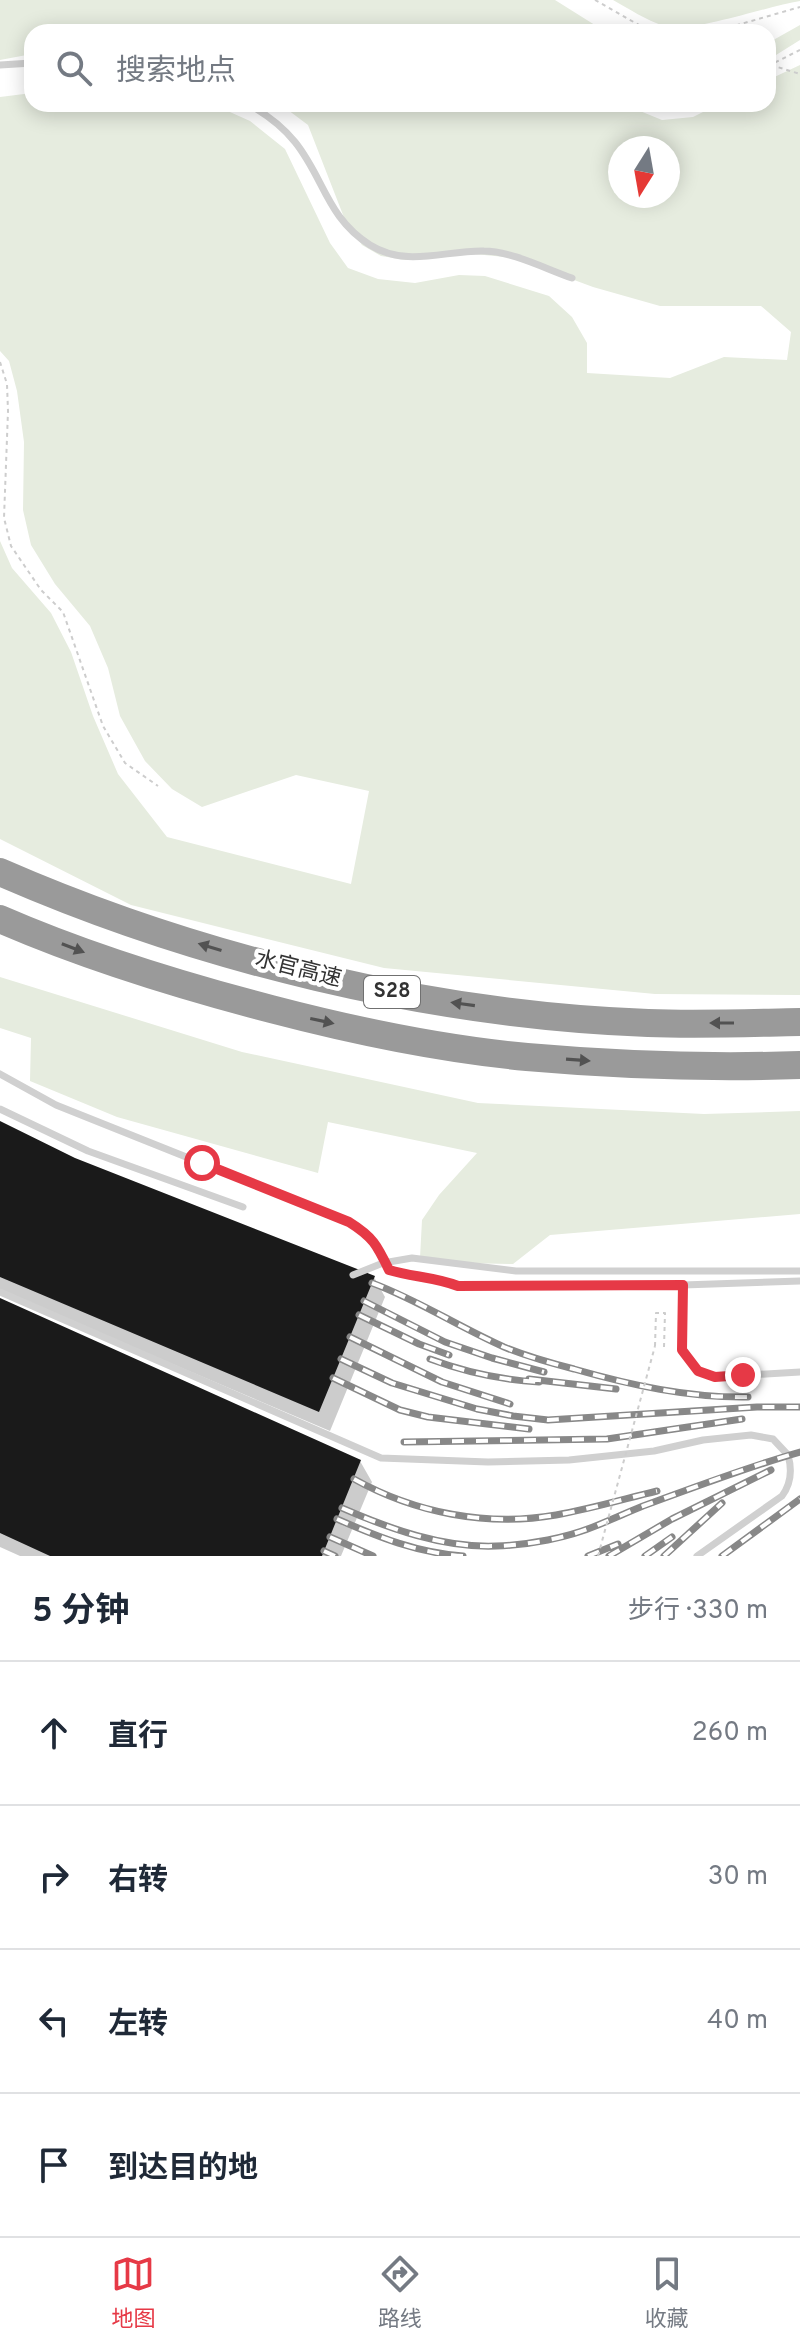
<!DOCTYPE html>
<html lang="zh">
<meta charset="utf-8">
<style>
:root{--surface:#fff;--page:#f6f6f7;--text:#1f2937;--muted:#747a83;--line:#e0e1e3;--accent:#e63946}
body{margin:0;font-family:Overpass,"Noto Sans SC",sans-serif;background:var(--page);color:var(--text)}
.compass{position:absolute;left:608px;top:136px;width:72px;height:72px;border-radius:50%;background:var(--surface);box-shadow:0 4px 20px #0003;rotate:191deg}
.stop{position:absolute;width:24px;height:24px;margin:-18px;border:6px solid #e63946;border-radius:50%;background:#fff}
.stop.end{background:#e63946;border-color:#fff;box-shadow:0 2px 8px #0008}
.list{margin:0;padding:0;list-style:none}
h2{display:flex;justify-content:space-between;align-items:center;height:104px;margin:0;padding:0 32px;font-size:34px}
h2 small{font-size:26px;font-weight:400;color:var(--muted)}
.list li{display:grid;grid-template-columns:52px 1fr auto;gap:24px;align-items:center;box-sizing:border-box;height:144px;padding:0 32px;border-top:2px solid var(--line)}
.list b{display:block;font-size:30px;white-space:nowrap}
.list em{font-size:26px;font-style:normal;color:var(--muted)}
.icon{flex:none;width:44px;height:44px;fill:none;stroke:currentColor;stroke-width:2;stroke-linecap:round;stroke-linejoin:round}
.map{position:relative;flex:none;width:800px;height:1556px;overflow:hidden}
.search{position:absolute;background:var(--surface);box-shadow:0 4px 20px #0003;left:24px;right:24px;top:24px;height:88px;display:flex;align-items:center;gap:20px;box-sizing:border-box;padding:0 28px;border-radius:24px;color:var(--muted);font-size:30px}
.sheet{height:680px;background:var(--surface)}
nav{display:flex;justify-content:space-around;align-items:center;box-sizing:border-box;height:112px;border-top:2px solid var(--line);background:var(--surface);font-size:22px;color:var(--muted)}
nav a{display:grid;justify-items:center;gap:4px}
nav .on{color:var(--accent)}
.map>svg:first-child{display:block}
.green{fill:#e6ecdf;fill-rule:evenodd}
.shadow{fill:#0003}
.building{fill:#1a1a1a}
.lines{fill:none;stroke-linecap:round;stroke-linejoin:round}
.path{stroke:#cdcdcd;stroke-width:2;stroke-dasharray:4 4;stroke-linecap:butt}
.service{stroke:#d0d0d0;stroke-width:7}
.motorway{stroke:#9a9a9a;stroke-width:28}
.rail-casing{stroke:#888;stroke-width:7}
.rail{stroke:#fff;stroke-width:4;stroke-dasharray:12;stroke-linecap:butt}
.path-bridge{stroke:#cdcdcd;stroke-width:2;stroke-dasharray:4 4;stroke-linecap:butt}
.service-bridge{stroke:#d0d0d0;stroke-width:7}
.oneway{fill:#525252}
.route{stroke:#e63946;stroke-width:10}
.labels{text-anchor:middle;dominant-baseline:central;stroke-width:8;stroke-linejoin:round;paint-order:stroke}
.shield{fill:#fff;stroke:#707070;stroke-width:2}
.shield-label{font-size:20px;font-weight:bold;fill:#333}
.street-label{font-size:22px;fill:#333;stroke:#fff}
</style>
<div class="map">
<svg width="800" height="1556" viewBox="0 0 800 1556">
<rect width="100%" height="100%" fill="#fff"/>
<path class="green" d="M 0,0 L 555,0 L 606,32 L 32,32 L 32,54 L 0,60 Z
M 613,0 L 800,0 L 800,1 C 767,6 691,34 664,26 C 646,20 629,9 613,0 Z
M 800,25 L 800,40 L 768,60 L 768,43 Z
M 800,65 L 800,995 L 655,994 L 384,968 L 131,905 L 0,839 L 0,541 L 12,568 L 51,613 L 71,652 L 93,716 L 118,774 L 167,837 L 351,884 L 369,791 L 296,775 L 202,807 L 172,789 L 145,761 L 120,716 L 108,668 L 90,626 L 55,584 L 31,545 L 23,510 L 24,442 L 17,391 L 9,361 L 0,351 L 0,97 L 32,93 L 32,104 L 212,104 L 250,121 L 285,149 L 330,243 L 348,268 L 378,279 L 415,283 L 459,275 L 485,276 L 549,296 L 572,317 L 587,343 L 587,373 L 670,378 L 724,357 L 787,360 L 791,332 L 761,306 L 660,306 L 593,287 L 515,258 L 474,254 L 406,260 L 381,256 L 362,245 L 345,220 L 308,125 L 280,104 L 636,104 L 640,111 L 662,120 L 693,117 L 719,104 L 768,104 L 768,80 ZM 620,148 L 668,148 L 668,196 L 620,196 Z
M 0,977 L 242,1052 L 478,1103 L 704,1114 L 800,1111 L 800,1214 L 550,1235 L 513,1264 L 463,1263 L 420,1258 L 422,1220 L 439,1195 L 477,1153 L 328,1122 L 318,1173 L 117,1117 L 30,1081 L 31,1038 L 0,1028 Z"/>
<path class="shadow" d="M 0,1124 L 74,1159 L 374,1277 L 385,1297 L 330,1431 L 0,1291 Z
M 0,1300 L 360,1461 L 372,1482 L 341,1556 L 20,1556 L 0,1547 Z"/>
<path class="building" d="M 0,1121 L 75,1158 L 375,1276 L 319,1412 L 0,1277 Z
M 0,1298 L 361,1460 L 322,1556 L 50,1556 L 0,1533 Z"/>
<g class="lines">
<path class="path" d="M 595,0 L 646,29 L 659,32
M 713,32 L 800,7
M 771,65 L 800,74
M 768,66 L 800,50
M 647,104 C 662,116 682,110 699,104
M 0,362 L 7,384 L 8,411 L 4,518 L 11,546 L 41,590 L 63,612 L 103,726 L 125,763 L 158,786
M 655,1346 L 656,1313 L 665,1313 L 664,1347"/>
<path class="service" d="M 0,65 L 32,63
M 248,104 C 266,114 283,127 295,142 C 324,178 327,218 370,245 C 407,268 445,250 484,251 C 511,251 546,269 572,278
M 0,1074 L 56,1105 L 349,1222 C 373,1237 377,1245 389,1270 C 412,1277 435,1277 458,1286 L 683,1285 L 800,1281
M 0,1109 L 88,1151 L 243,1207
M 683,1285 L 682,1350 L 698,1371 L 715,1377 L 800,1372
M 0,1292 L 381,1458 L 488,1462 L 569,1460 L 654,1451 L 703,1440 L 751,1435 L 773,1439 L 788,1455 C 792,1469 791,1484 782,1496 L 697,1556"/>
<path class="motorway" d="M 0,872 C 199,959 431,1015 648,1023 C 699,1025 749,1023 800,1022
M 0,919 C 87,957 179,985 271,1009 C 355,1031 441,1049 527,1057 C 618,1065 709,1068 800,1065"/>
<defs>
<path id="rail" d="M 372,1283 C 418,1300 459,1327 504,1347 C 526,1356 550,1363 574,1369 C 630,1385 689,1398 748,1397
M 364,1301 L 445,1342 L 492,1358 L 544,1372
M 359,1315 L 419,1344 L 449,1355
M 350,1337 L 442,1382 L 510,1404
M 341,1359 L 392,1383 L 477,1409 L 513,1416 L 548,1420 L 757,1407 L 800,1407
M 430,1359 C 465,1372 502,1380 539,1382
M 333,1378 L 400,1410 L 428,1417 L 529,1429
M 529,1379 L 616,1389
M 404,1442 L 607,1439 L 742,1419
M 354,1479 C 415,1513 487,1527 556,1515 C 590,1509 624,1499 657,1491
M 342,1508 C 390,1529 443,1548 496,1546 C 529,1545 567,1538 598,1525 C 613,1519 628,1512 643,1506 C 695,1487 747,1467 800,1452
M 337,1519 C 378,1537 418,1553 463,1556
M 330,1537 L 373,1556
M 324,1551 L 335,1556
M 588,1556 L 618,1544
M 609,1556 L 672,1519 L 771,1470
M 645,1556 L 672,1537
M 664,1556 L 722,1503
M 722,1556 L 800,1499"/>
</defs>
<use href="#rail" class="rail-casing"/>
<use href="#rail" class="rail"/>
<path class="path-bridge" d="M 598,1556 L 655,1346"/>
<path class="service-bridge" d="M 353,1275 L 383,1263 L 412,1258 L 516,1271 L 800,1271"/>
</g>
<defs><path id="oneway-solid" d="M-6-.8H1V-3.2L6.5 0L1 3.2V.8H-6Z" transform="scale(2)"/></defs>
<g class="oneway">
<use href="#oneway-solid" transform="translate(210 947) rotate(-163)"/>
<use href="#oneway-solid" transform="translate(73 948) rotate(21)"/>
<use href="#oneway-solid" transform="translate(463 1004) rotate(-172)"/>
<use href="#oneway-solid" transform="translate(322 1021) rotate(12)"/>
<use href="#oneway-solid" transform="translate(722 1023) rotate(-180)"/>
<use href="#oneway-solid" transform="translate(578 1060) rotate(4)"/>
</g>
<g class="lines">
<path class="route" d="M 202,1163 L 349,1222 C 373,1237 377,1245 389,1270 C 412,1277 435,1277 458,1286 L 683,1285 L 682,1350 L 698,1371 L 715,1377 L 743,1375"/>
</g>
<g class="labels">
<rect class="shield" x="364" y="976" width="56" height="32" rx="6"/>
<g class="shield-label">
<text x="392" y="992">S28</text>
</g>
<g class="street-label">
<text transform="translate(298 970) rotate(14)">水官高速</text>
</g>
</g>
</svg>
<svg class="compass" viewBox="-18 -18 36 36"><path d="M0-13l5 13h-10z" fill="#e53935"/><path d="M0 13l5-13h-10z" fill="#747a83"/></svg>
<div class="stop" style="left:202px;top:1163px"></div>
<div class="stop end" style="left:743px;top:1375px"></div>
<div class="search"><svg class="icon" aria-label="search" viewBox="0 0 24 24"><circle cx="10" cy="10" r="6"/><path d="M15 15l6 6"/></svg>搜索地点</div>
</div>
<section class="sheet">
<h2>5 分钟<small>步行 · 330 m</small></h2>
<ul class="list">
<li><svg class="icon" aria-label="ahead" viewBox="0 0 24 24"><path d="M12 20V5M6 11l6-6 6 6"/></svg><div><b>直行</b></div><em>260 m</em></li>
<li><svg class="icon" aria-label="right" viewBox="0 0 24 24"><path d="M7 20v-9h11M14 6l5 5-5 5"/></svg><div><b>右转</b></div><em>30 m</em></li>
<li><svg class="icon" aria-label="left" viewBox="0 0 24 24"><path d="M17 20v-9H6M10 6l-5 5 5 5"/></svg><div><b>左转</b></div><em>40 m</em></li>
<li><svg class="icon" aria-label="arrive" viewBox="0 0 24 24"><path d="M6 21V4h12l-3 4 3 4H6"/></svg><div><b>到达目的地</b></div></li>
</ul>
</section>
<nav>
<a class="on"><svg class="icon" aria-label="map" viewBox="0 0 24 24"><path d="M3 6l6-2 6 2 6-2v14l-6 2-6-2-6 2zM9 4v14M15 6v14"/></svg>地图</a>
<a><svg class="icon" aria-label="directions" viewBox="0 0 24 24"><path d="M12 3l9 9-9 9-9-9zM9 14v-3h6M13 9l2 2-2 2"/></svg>路线</a>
<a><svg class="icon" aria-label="saved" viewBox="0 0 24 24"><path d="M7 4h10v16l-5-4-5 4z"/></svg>收藏</a>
</nav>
